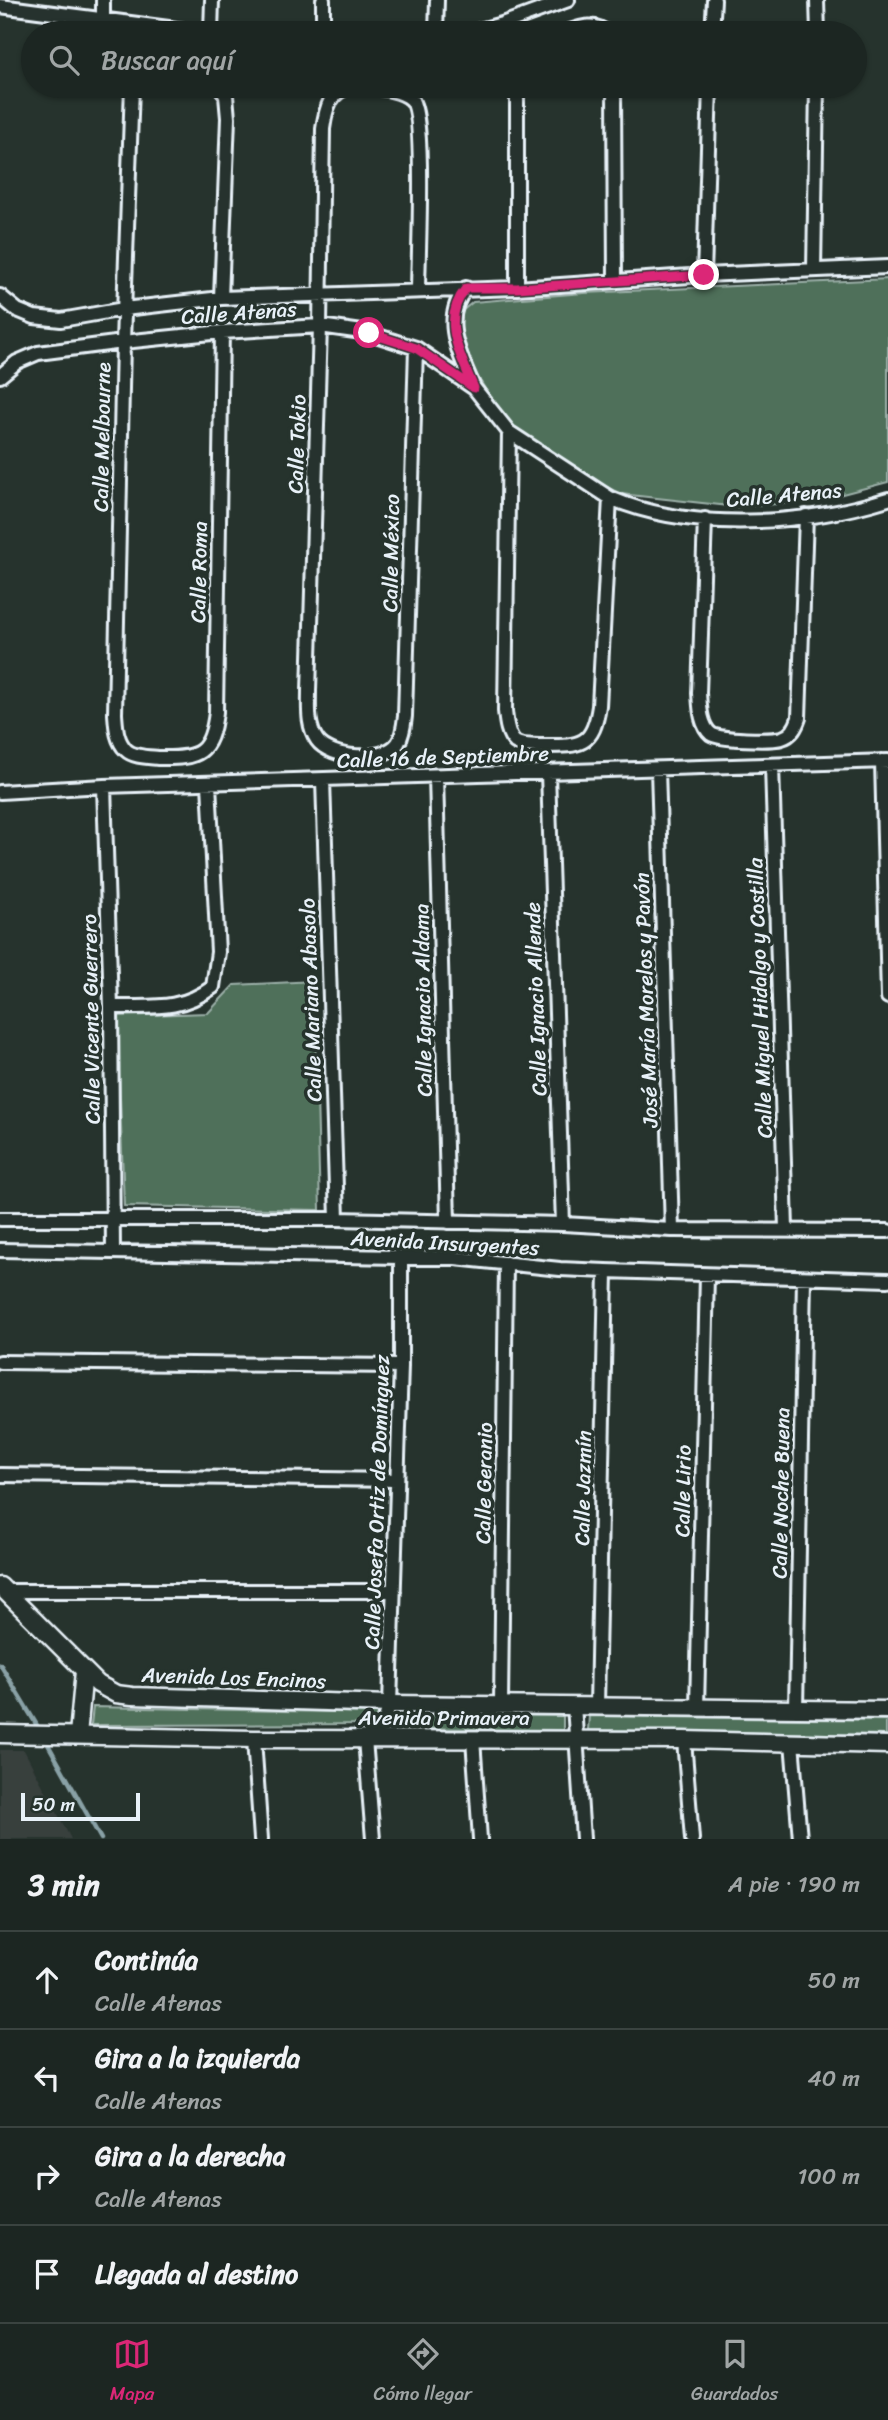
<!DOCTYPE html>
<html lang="es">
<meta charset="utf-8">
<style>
:root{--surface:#1c2622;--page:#29322f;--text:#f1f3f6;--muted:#a0a5a5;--line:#3a4340;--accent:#db2777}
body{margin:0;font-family:Sriracha,sans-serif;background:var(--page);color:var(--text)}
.scale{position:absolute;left:21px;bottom:18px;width:119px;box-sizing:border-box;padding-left:7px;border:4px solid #e8f1f8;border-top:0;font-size:19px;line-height:24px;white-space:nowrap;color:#e8f1f8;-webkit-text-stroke:5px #26332d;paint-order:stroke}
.stop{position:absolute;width:21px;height:21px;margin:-16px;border:5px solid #db2777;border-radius:50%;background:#fff}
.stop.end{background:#db2777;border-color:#fff;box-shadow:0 2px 7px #0008}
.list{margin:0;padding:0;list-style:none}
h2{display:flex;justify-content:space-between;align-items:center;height:91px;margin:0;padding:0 28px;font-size:30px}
h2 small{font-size:23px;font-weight:400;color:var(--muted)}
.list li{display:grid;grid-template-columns:46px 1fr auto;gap:21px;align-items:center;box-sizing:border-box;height:98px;padding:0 28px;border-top:2px solid var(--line)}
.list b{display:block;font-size:26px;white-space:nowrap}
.list p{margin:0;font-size:23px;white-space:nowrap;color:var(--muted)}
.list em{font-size:23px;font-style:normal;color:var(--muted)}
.icon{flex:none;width:38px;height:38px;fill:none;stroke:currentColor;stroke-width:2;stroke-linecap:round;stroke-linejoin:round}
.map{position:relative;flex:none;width:888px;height:1839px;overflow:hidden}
.search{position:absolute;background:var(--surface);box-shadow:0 2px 5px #0004;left:21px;right:21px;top:21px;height:77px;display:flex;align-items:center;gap:18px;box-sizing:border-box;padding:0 24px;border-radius:38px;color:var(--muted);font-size:26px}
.sheet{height:483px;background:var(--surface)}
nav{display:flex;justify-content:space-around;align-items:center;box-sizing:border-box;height:98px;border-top:2px solid var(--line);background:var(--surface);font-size:19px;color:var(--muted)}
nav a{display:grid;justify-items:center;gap:4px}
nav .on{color:var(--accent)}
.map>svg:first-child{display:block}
.built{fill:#383f3e}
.green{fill:#50705a;stroke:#9cb0a9;stroke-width:2}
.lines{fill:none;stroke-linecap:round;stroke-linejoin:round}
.stream{stroke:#89a1a6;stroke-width:4.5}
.minor-casing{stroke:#e8f1f8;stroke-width:18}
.tertiary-casing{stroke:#e8f1f8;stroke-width:21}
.minor{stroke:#26332d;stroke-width:12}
.tertiary{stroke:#26332d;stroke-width:16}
.route{stroke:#db2777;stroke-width:9}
.labels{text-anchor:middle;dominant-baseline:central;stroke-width:7;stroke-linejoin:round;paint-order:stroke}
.street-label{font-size:21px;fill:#e8f1f8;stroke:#26332d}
</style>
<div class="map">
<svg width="888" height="1839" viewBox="0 0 888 1839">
<rect width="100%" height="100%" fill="#26332d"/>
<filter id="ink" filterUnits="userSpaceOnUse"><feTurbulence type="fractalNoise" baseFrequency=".0143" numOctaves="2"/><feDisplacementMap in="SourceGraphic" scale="14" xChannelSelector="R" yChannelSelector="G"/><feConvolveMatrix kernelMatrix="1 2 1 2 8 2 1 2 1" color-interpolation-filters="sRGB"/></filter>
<g filter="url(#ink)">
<path class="built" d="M 0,1750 L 24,1750 L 71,1839 L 0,1839 Z"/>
<path class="green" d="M 888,279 L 888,482 L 816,501 L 738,507 L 621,494 L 560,464 L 509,428 L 473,369 L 460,327 L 462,311 L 473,302 L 584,293 Z
M 314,981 L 320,1210 L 124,1206 L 117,1016 L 208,1013 L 234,985 Z
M 93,1707 L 380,1713 L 379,1724 L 91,1725 Z
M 405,1715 L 563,1716 L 563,1730 L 404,1728 Z
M 589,1716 L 886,1720 L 886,1735 L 588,1730 Z"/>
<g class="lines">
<path class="stream" d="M 0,1664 L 41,1732
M 45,1739 L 101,1839"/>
<defs>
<path id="minor" d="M 817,0 L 818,33
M 0,6 L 207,33
M 103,19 L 103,0
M 211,33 L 212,0
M 323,33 L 323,0
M 436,33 L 437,0
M 469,33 L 502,24 L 568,0
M 564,33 C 579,28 594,21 607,33
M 712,33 L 714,0
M 132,86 L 123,342 L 115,714 C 116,726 116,740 126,750 C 133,757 148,757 158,758 C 199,759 211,754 216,712 L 222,332
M 220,86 L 226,96 L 228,118 L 221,298
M 351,86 C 329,92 326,108 323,129 L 320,326 L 309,691 C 309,707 307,726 317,740 C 330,759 384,763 398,743 C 403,735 404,725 405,716 L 416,348
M 364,86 C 378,88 400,89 411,99 C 426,113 418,262 418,291
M 614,86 L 615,281
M 814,270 L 817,86
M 704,275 L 710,86
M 466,288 C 440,320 460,354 474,388
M 517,288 L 517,86
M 0,296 L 17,310 L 34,317 L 61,320 L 124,309 L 221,298 L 517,288 L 704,275 L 888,267
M 0,376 L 17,362 L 38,353 L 123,342 L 222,332 L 320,326 L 369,333 L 416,348 L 474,388 L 509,432 L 610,498 C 692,533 804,525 888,499
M 509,432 L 505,711 C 506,720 507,735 515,742 C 522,747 534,745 542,746 C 580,746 593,747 599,706 L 610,498
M 705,519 L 699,693 C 700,706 700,725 711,734 C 720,740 771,741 782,738 C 792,735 796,727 799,718 L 806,516
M 882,761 L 888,997
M 772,765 L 786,1229
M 658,769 L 672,1230
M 548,773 L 563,1224
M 436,776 L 448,1222
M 323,780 L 337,1219
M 104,786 L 111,1007 L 113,1251
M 0,792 L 104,786 L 888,761
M 111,1007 C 151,1006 179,1012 213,987 L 218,952 L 209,784
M 0,1219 L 337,1219 L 563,1224 L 672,1230 L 888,1231
M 0,1250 L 455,1258 L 560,1269 L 606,1271 L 888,1280
M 0,1362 L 401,1366
M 0,1475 L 397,1480
M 5,1591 L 394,1591
M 501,1704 L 506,1263
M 574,1705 L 583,1839
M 597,1706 L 606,1271
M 697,1708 L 707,1275
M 796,1709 L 804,1278
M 254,1739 L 261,1839
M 473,1739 L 480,1839
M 684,1740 L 692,1839
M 792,1742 L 800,1839
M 373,1839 L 365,1739 L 384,1722 L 390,1704 L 401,1366 L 401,1257"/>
<path id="tertiary" d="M 0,1586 L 98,1684 L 116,1694 L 132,1696 L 390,1704 L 888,1710
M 0,1734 L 254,1739 L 684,1740 L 888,1745
M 78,1735 L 84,1671"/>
</defs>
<use href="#minor" class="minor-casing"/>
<use href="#tertiary" class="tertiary-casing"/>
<use href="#minor" class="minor"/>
<use href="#tertiary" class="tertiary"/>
</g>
</g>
<g class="lines" filter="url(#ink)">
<path class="route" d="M 369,333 L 416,348 L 474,388 C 460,354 440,320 466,288 L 517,288 L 704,275"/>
</g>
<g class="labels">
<g class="street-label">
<text transform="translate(239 313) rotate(-4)">Calle Atenas</text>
<text transform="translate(102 437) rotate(-89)">Calle Melbourne</text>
<text transform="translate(297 444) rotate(-88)">Calle Tokio</text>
<text transform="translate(784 495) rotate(-5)">Calle Atenas</text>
<text transform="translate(391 553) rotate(-89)">Calle México</text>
<text transform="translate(199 572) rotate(-89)">Calle Roma</text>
<text transform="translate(443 757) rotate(-2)">Calle 16 de Septiembre</text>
<text transform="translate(760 998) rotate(-92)">Calle Miguel Hidalgo y Costilla</text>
<text transform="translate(536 999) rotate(-92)">Calle Ignacio Allende</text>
<text transform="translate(311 1000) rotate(-92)">Calle Mariano Abasolo</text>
<text transform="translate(423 1000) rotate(-91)">Calle Ignacio Aldama</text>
<text transform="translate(646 1000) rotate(-92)">José María Morelos y Pavón</text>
<text transform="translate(91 1019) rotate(-91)">Calle Vicente Guerrero</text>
<text transform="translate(445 1243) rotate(3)">Avenida Insurgentes</text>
<text transform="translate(484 1483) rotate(-89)">Calle Geranio</text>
<text transform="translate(583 1488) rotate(-89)">Calle Jazmín</text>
<text transform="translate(683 1491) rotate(-89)">Calle Lirio</text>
<text transform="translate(781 1493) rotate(-89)">Calle Noche Buena</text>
<text transform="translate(377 1502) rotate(-88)">Calle Josefa Ortiz de Domínguez</text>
<text transform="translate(234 1678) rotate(2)">Avenida Los Encinos</text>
<text x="444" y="1718">Avenida Primavera</text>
</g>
</g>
</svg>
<div class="scale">50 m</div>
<div class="stop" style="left:369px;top:333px"></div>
<div class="stop end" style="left:704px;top:275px"></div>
<div class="search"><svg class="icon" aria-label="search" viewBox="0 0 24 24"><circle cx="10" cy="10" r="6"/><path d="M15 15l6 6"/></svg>Buscar aquí</div>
</div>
<section class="sheet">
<h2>3 min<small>A pie · 190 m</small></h2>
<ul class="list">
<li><svg class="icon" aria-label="ahead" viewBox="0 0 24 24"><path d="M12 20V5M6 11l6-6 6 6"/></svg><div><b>Continúa</b><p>Calle Atenas</p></div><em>50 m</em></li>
<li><svg class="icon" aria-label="left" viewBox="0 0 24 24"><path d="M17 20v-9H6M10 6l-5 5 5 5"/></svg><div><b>Gira a la izquierda</b><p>Calle Atenas</p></div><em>40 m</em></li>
<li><svg class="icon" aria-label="right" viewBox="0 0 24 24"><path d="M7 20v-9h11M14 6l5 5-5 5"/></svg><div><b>Gira a la derecha</b><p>Calle Atenas</p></div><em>100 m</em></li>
<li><svg class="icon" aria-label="arrive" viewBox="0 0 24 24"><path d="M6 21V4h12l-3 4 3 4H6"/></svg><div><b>Llegada al destino</b></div></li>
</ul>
</section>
<nav>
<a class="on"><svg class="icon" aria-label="map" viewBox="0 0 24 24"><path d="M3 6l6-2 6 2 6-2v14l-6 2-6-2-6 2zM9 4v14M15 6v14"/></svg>Mapa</a>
<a><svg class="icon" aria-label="directions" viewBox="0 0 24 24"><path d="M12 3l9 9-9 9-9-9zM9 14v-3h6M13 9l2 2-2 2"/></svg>Cómo llegar</a>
<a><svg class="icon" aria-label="saved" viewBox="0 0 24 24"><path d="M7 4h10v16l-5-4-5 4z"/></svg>Guardados</a>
</nav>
